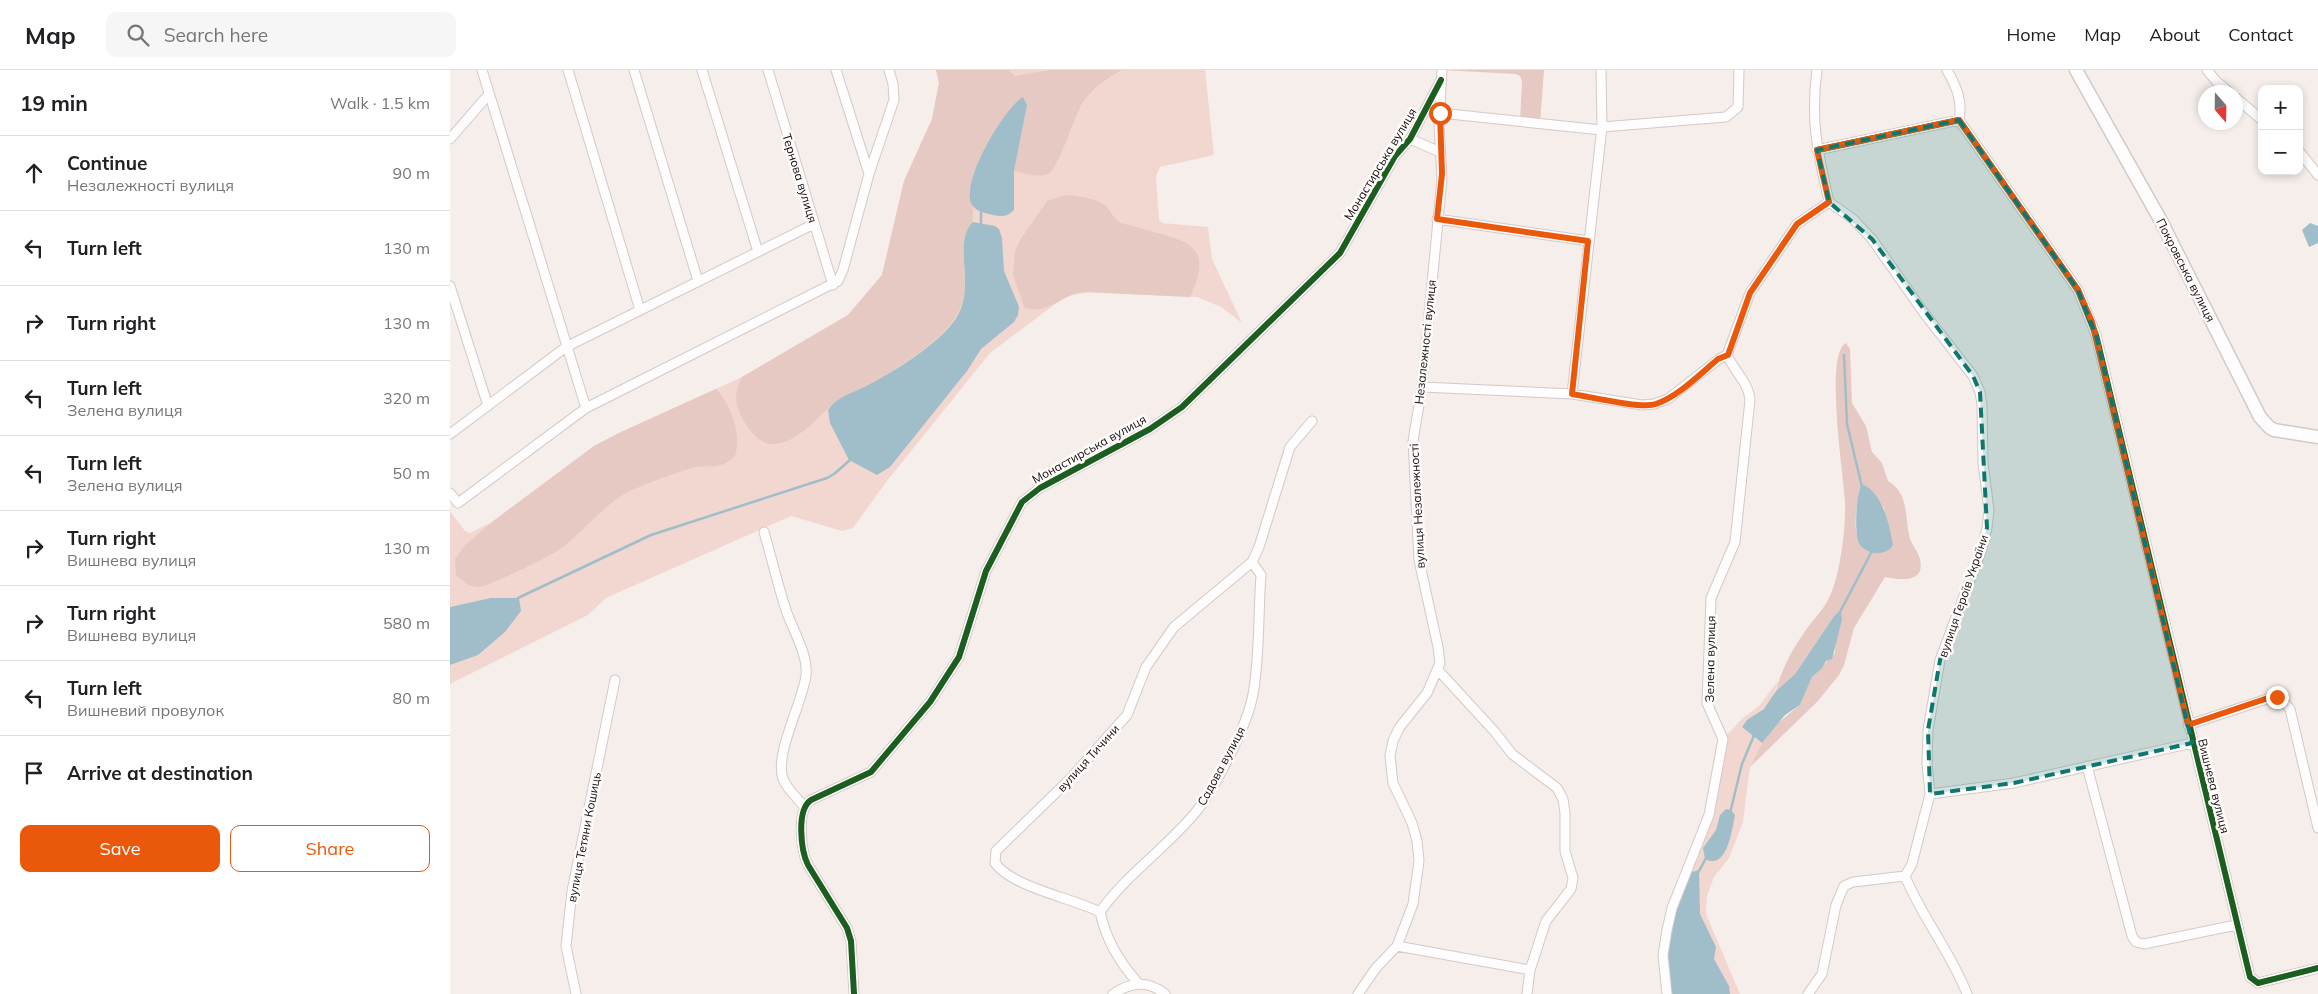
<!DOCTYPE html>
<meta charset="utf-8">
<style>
:root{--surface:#fff;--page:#f6f6f6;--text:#202124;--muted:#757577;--line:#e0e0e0;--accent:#ea580c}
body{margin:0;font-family:Mulish,sans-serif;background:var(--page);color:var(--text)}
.controls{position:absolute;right:15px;top:15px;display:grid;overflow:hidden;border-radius:10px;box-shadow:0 2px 8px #0003}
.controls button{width:45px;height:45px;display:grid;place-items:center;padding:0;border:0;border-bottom:1px solid var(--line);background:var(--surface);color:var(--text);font:25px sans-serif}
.compass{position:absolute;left:1748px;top:15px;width:45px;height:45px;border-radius:50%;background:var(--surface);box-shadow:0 2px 8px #0003;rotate:160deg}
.stop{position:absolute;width:15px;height:15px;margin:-11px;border:4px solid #ea580c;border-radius:50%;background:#fff}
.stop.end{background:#ea580c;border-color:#fff;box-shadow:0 1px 5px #0008}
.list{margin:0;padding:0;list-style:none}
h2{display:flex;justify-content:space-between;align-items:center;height:65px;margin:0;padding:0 20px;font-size:21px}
h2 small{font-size:16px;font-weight:400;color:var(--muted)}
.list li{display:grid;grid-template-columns:32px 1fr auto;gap:15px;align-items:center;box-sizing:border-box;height:75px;padding:0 20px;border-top:1px solid var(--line)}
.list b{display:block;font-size:19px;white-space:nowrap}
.list p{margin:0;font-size:16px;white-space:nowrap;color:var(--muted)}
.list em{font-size:16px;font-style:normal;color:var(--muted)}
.actions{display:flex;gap:10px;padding:15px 20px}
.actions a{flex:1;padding:11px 0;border:1px solid var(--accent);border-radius:10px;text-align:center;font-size:18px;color:var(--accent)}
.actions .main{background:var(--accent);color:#fff}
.icon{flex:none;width:28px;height:28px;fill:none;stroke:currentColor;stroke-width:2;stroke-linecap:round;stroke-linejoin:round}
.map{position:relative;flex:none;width:1868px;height:924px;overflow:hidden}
header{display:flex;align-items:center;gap:30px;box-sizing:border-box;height:70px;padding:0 25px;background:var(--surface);border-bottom:1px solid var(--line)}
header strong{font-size:24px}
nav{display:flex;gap:28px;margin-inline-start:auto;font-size:18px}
.search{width:350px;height:45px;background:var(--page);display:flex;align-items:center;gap:12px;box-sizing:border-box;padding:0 18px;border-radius:10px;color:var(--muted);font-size:19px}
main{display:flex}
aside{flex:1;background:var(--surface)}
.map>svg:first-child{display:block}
.green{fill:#f2d7d0}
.forest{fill:#e6c9c2;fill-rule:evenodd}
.water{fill:#9fbec9}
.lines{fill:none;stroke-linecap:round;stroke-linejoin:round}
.stream{stroke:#9fbec9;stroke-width:2.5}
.street-casing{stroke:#d1cac8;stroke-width:11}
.secondary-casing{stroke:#d1cac8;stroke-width:15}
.street{stroke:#fefcfc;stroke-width:9}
.secondary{stroke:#fefcfc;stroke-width:12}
.cycleway-casing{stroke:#fefbfa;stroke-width:9}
.cycleway{stroke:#1b5e20;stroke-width:6}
.route{stroke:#ea580c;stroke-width:6}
.marked{fill:#0f766e;fill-opacity:0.2;stroke:#0f766e;stroke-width:4;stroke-dasharray:10 6;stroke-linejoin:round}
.labels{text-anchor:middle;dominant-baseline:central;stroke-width:5;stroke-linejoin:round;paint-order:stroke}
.street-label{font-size:12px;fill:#110c0b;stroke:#fefbfa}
</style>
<header>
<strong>Map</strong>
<div class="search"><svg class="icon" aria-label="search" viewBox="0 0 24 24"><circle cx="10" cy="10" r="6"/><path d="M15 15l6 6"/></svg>Search here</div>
<nav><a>Home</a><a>Map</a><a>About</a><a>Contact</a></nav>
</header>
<main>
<aside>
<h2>19 min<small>Walk · 1.5 km</small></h2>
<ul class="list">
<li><svg class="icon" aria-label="ahead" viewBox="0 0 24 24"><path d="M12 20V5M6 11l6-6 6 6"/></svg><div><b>Continue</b><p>Незалежності вулиця</p></div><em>90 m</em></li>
<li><svg class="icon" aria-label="left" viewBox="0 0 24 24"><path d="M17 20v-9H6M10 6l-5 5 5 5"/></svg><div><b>Turn left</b></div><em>130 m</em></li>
<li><svg class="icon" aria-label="right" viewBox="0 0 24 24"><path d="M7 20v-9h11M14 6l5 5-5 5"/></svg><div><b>Turn right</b></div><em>130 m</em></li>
<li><svg class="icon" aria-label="left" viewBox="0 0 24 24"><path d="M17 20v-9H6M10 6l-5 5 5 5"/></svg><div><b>Turn left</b><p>Зелена вулиця</p></div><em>320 m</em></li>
<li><svg class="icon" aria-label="left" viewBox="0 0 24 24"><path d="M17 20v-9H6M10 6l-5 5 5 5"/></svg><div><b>Turn left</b><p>Зелена вулиця</p></div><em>50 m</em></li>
<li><svg class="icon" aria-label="right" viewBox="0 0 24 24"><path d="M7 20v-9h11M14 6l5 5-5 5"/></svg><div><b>Turn right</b><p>Вишнева вулиця</p></div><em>130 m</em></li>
<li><svg class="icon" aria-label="right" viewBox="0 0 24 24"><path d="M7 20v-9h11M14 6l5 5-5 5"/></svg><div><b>Turn right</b><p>Вишнева вулиця</p></div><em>580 m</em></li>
<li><svg class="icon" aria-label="left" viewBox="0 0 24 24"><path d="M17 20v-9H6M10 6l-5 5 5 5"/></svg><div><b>Turn left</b><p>Вишневий провулок</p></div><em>80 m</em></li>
<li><svg class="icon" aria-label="arrive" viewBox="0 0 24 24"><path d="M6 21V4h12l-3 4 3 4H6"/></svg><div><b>Arrive at destination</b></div></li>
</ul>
<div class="actions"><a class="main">Save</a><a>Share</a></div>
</aside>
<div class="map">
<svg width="1868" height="924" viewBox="0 0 1868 924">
<rect width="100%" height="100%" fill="#f6eeeb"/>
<path class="green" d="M 486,0 L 755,0 L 764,85 L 710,97 L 706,106 L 709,149 L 712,153 L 758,157 L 762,189 L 792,253 L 771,237 L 747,227 L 640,222 L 616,226 L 540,283 L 437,411 L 403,458 L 392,461 L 341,446 L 156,528 L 138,545 L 0,614 L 0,441 L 15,461 L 20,463 L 42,452 L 144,376 L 171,362 L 292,307 L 398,245 L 432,205 L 454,111 L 482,49 L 489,13 Z
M 1328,611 C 1326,621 1321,632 1314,639 C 1306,646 1298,648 1292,657 L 1312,673 L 1300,697 L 1293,752 L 1279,788 L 1264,807 L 1257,826 L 1256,844 L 1290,924 L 1217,924 L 1214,872 L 1259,745 L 1273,669 L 1293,648 L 1309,636 Z"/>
<path class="forest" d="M 486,0 L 559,0 L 565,6 L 600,0 L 672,0 C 657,8 643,18 633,32 C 624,46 609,99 598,104 C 589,108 574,103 564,101 L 577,35 L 519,122 L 523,138 L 523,152 C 503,171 523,210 510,239 C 496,270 447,299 417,315 C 407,321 396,324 387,331 C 368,345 348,375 321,374 C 305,374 287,344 286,329 C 286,321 288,314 292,307 L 398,245 L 432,205 L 454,111 L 482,49 L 489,13 Z
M 992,0 L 1094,0 L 1090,54 L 1070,52 L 1072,11 L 1070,6 L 1066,4 Z
M 616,125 C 627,126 647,128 656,136 C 660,140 663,147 668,151 C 672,154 681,155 686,157 C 729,170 768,170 740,227 L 632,222 C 612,225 594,247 574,237 L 563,205 L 565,181 L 570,170 L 597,131 Z
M 1396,273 L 1400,279 L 1402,333 L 1416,356 L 1422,382 L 1432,393 L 1438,411 C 1460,424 1454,447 1460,469 C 1462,475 1467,480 1469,486 C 1478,514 1451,510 1435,507 L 1404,558 L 1394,595 L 1389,605 L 1368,631 L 1300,697 L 1312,673 L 1322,658 L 1350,635 L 1362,607 L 1385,583 C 1384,569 1393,556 1391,541 L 1384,546 L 1345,604 L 1326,621 C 1331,600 1343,578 1356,560 C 1363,550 1372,541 1378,530 C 1390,509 1396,457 1395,433 C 1394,407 1374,284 1396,273 ZM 1417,417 L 1434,438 L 1440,479 C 1433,483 1425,484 1418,480 C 1399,470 1407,437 1409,420 Z
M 266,319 C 281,334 292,366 285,386 C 269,402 261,393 243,398 C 223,403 201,412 182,420 C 154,433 134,462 109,480 C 99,487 39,516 29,517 C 19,517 14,512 6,505 L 5,489 L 15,475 L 42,452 L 144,376 L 171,362 Z"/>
<path class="water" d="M 573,27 L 577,35 L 564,101 L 564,140 C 557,147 552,147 543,145 C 535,143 527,142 522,135 C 509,114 554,38 573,27 Z
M 523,152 L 545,156 L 549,159 L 552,168 L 554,201 L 569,237 L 568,245 L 564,252 L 531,279 L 517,301 L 440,397 L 427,405 L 399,390 L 380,353 L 378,340 C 387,327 402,323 416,316 C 445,301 486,276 505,250 C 528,217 501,173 523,152 Z
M 1860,153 L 1868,156 L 1868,173 L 1859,177 L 1852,160 Z
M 1412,414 C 1433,423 1439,454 1443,475 C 1440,480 1436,482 1430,483 C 1422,484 1413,480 1409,473 C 1404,464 1406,422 1412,414 Z
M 41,528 L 69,528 L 71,541 L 55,562 L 28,585 L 0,595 L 0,537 Z
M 1391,540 L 1392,550 L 1382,589 L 1376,591 L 1372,598 L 1362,607 L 1350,635 L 1335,645 L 1312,673 L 1292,657 L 1297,650 L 1314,639 L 1326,621 L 1345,604 L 1384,546 Z
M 1276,739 L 1281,740 L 1285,745 C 1282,760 1277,801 1255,789 L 1253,778 L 1266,760 L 1270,745 Z
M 1249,800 L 1250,844 L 1266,877 L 1264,889 L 1279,916 L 1280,924 L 1222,924 L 1216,886 L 1223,850 L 1236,811 L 1242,802 Z"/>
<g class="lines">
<path class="stream" d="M 531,155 L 531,141
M 1394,285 L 1397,354 L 1412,417
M 68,528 L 201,465 L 377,408 L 384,404 L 400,390
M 1390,542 L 1422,481
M 1280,743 L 1292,694 L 1305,663
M 1248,803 L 1256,788"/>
<defs>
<path id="street" d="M 32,0 L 136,338
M 118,0 L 190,240
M 184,0 L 248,211
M 252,0 L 308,182
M 318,0 L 383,215
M 386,0 L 419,104
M 1497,0 C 1506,16 1513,31 1509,50
M 1757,0 L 1766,11 L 1779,22
M 1786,28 L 1812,50
M 990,43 L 1151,60
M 1152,57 L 1276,47 L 1288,37 L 1289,0
M 0,69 L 39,24
M 960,69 L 990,82
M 1367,80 L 1509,50 L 1628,220 L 1646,265 L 1800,907 L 1808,913 L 1868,898
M 1849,81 L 1868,105
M 1379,132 L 1403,149 L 1422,169 L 1474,243 L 1523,306 L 1530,322 L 1532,335 L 1533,393 L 1539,440 L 1537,458 L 1531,481 L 1490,590 L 1478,660 L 1477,694 L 1480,724 L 1462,794 L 1455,806 C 1472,848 1501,882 1517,924
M 987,149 L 1139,171
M 0,216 L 38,336
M 972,317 L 1122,324 L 1192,335 L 1204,334 L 1218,329 L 1269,289 L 1277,285 L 1300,223 L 1347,154 L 1379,132 C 1368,82 1360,52 1367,0
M 1122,324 L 1152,57 L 1151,0
M 0,364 L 116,277 L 364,154
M 0,423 L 8,433 L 136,338 L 388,211 L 393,200 L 419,104 L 444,30 L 443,14 L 439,0
M 314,462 C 322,489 328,517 337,543 C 344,562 358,585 356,605 C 353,632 324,684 333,709 C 337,719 347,728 354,736
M 988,600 L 1045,662 L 1062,684 L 1107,718 L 1113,729 L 1115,743 L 1115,781 L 1123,808 L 1121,819 L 1096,851 L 1080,900 L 1077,924
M 1738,655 L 1823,627 L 1831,629 L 1840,639 L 1868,758
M 1637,696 L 1682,866 L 1686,872 L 1694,874 L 1786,855
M 1480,724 L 1564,713 L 1742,673
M 650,842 C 622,828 562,817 545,793 L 546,781 L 620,709 L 677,645 L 696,597 L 724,557 L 802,492 L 809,477 L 840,377 L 862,351
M 947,876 L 1080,900
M 688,913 C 669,892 656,870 650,842 C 676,805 716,778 745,743 C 765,719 798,654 803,624 C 810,587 808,543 811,505 L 802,492
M 126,924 L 116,876 L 122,821 L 165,610
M 404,924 L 401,871 L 397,858 L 358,795 C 351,781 346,740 361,730 L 421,702 L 480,632 L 509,587 L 536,501 L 572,432 L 590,418 L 700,359 L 732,337 L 890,183 L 945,86 L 960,69 L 991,10
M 663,924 C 681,912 698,910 715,924
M 908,924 L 926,898 L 947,876 L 963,834 L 969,791 L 967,771 L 962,753 L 943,713 L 940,686 L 943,671 L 949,658 L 977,623 L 990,593 L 988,577 L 969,490 L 963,371 L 972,317 L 992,109 L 989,54 L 992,0
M 1217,924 L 1213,885 L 1217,860 L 1222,838 L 1259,745 L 1273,669 L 1257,633 L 1261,528 L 1285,472 L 1300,330 C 1299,313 1284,301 1277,285
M 1358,924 L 1372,904 L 1386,835 L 1394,816 L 1403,812 L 1455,806"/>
<path id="secondary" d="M 1626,0 L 1711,151 L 1810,347 L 1819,357 L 1824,360 L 1868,367"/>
</defs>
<use href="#street" class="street-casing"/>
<use href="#secondary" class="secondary-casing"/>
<use href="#street" class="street"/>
<use href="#secondary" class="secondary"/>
<defs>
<path id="cycleway" d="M 1367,80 L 1509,50 L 1628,220 L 1646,265 L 1800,907 L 1808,913 L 1868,898
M 404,924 L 401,871 L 397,858 L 358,795 C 351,781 346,740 361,730 L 421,702 L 480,632 L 509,587 L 536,501 L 572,432 L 590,418 L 700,359 L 732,337 L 890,183 L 945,86 L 960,69 L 991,10"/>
</defs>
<use href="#cycleway" class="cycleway-casing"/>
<use href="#cycleway" class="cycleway"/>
</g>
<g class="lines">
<path class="route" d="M 990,43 L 992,104 L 987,149 L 1138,171 L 1122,324 C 1141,327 1191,339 1206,334 C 1229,326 1250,304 1268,289 L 1278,285 L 1300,223 L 1347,154 L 1379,132 L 1367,80 L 1509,50 L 1628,220 L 1642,252 L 1738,655 L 1818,628 L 1827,627"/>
</g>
<path class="marked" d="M 1509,50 L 1628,220 L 1646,265 L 1742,673 L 1564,713 L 1480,724 L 1478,660 L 1490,590 L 1537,458 L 1530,322 L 1523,306 L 1422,169 L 1379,132 L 1367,80 Z"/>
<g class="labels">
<g class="street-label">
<text transform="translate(930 94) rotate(-59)">Монастирська вулиця</text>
<text transform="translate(350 108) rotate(73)">Тернова вулиця</text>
<text transform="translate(1736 200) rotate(63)">Покровська вулиця</text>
<text transform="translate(975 272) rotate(-84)">Незалежності вулиця</text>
<text transform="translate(639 379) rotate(-29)">Монастирська вулиця</text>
<text transform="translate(967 436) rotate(-93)">вулиця Незалежності</text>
<text transform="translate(1513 526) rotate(-71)">вулиця Героїв України</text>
<text transform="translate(1260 589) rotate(-89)">Зелена вулиця</text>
<text transform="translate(638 688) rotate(-48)">вулиця Тичини</text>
<text transform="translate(771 696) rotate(-62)">Садова вулиця</text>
<text transform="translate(1764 716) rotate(76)">Вишнева вулиця</text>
<text transform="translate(134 767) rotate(-79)">вулиця Тетяни Кошиць</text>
</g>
</g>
</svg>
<div class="controls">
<button>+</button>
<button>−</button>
</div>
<svg class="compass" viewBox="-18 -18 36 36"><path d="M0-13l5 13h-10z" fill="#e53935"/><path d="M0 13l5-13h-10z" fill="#757577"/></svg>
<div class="stop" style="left:990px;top:43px"></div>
<div class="stop end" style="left:1827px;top:627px"></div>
</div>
</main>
